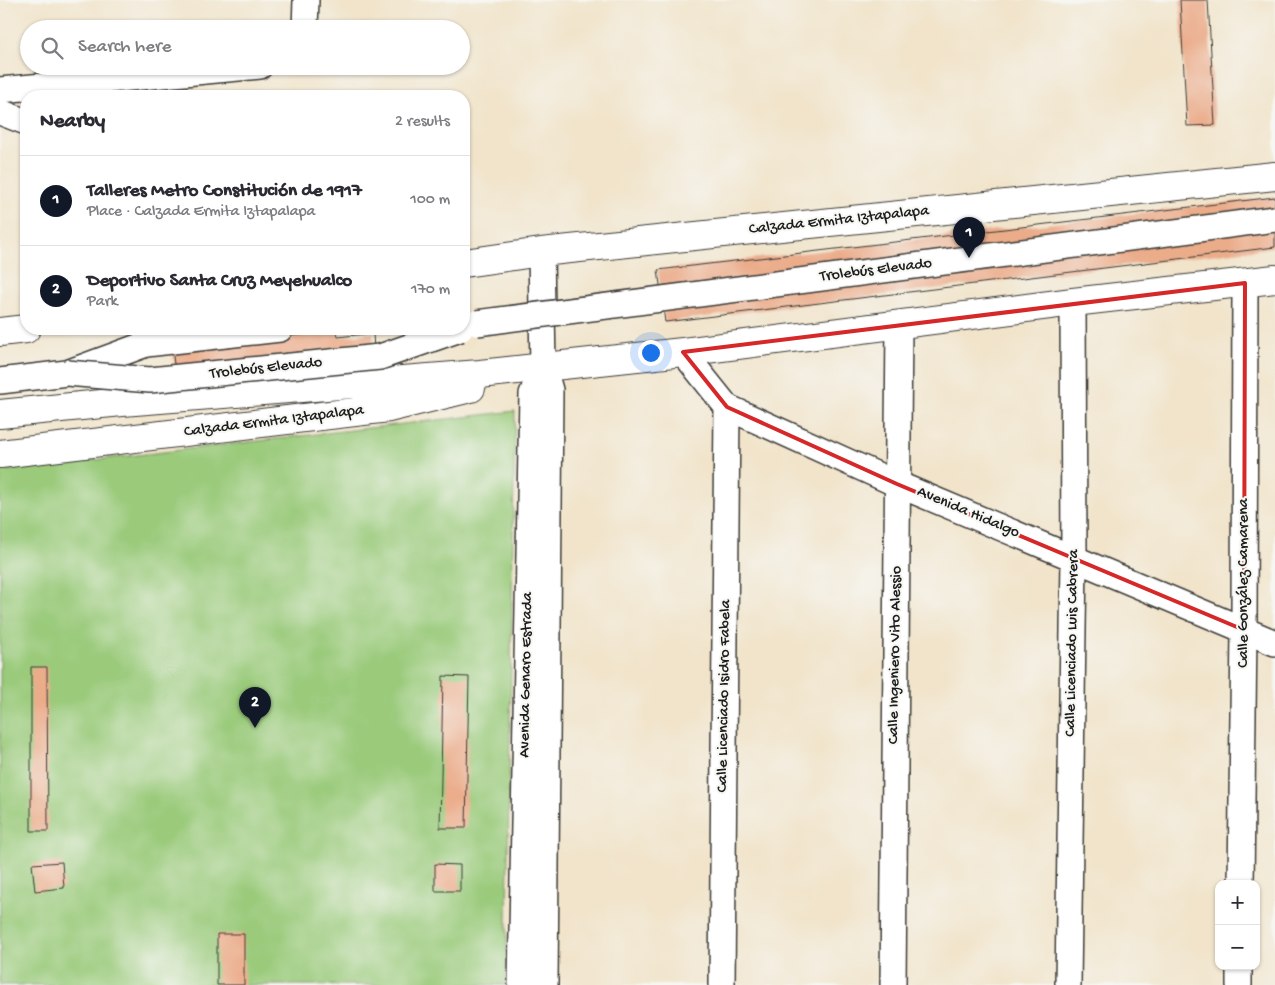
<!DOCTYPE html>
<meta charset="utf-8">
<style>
:root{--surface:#fff;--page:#f2f2f3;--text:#2b2b33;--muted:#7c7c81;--line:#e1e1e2;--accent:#111827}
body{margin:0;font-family:"Gochi Hand",sans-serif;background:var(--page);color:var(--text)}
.controls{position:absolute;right:15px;bottom:15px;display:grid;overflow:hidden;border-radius:10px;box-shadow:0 1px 4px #0004}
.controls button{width:45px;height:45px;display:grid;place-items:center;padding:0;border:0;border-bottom:1px solid var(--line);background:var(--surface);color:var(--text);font:25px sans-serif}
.you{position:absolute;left:650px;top:352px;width:18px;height:18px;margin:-12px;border:4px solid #fff;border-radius:50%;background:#1a73e8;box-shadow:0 0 0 8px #1a73e833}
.badge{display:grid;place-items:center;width:32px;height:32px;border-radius:50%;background:var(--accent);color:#fff;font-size:16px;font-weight:700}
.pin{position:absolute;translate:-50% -41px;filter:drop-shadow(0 1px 2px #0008)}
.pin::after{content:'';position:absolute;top:26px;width:18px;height:15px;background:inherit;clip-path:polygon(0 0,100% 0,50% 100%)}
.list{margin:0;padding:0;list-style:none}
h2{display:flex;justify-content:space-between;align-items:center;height:65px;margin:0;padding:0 20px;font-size:21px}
h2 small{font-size:16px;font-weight:400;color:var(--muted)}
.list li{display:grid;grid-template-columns:32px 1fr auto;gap:15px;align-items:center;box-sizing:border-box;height:90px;padding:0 20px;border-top:1px solid var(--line)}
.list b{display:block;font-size:19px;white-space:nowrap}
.list p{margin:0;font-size:16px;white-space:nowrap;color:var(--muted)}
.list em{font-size:16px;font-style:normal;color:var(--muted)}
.icon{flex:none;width:28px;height:28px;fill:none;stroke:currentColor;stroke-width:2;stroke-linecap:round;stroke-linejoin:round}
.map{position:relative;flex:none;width:1275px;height:985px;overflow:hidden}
.search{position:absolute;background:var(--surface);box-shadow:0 1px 4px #0004;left:20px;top:20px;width:450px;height:55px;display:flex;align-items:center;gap:12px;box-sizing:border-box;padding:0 18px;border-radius:28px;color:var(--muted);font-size:19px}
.panel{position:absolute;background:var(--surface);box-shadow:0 1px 4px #0004;left:20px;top:90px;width:450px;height:245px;border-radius:20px}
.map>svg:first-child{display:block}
.green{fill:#9aca7a;stroke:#5b734b}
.building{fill:#ebac8a}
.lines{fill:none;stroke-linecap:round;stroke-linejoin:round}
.minor-casing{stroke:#3c3a36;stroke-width:28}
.major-casing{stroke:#3c3a36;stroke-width:30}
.minor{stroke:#fff;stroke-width:25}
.major{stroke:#fff;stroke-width:28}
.minor-bridge-casing{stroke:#3c3a36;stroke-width:28;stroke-linecap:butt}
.minor-bridge{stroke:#fff;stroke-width:25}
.marked{fill:none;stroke:#d62828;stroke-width:4;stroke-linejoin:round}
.labels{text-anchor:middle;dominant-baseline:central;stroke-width:4;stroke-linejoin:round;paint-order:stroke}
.street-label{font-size:16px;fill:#1c1c1c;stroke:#f6f6f2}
</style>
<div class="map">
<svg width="1275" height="985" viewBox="0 0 1275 985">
<rect width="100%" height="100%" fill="#f6f6f2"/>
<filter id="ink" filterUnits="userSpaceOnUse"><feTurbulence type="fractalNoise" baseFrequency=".02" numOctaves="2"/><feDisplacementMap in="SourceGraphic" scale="10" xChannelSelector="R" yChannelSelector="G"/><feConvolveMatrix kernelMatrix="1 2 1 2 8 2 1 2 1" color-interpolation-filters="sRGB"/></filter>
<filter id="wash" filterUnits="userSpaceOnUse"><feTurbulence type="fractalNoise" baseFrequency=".0096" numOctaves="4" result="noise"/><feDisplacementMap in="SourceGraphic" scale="20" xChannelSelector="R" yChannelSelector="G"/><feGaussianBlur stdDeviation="1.12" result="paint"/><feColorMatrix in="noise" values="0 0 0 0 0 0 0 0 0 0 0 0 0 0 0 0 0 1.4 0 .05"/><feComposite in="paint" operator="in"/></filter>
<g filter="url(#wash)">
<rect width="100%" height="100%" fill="#f1e4cb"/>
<path class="green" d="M 515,411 L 506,985 L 0,985 L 0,471 Z"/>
<g id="blocks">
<path class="building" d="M 1180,0 L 1208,0 L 1215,125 L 1187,126 Z
M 1275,197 L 1275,247 L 665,322 L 658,270 Z
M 337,331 L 338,337 L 373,333 L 374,351 L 175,372 L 172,348 Z
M 31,667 L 47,667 L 48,831 L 31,831 Z
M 443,676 L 469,677 L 466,828 L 440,828 Z
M 62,862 L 64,888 L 35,891 L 32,864 Z
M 435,864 L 460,865 L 460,891 L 435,891 Z
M 217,934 L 244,934 L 244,985 L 217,985 Z"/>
</g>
</g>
<g filter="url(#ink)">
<use href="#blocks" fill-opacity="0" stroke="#3c3a36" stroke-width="1"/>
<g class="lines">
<defs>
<path id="minor" d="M 305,29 L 306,0
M 0,90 L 260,66
M 0,112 L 26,122
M 541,252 L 543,366 L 550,390 L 545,985
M 683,352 L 727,407 L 897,484 L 1275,643
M 0,381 L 67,373 L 146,344 L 280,329
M 1241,884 L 1244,630 L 1245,283
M 521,985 L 532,394 L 543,366
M 722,985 L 727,407
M 893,985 L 899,324
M 1068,985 L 1074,558 L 1073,302
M 1239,985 L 1239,966"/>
<path id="major" d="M 464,263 L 541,252 L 1275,176
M 0,332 L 26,329
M 0,414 L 122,402 L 480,374 L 683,352 L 1073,302 L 1275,279
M 0,454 L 389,408 L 471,388"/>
</defs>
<use href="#minor" class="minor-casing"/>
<use href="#major" class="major-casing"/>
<use href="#minor" class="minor"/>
<use href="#major" class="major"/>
<defs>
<path id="minor-bridge" d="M 477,323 L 1275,219
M 67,373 L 150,380 L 380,357 L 460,329"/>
</defs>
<use href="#minor-bridge" class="minor-bridge-casing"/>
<use href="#minor-bridge" class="minor-bridge"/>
</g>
</g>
<path class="marked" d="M 1245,283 L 1244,630 L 897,484 L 727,407 L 683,352 Z"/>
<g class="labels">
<g class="street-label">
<text transform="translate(839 221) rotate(-6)">Calzada Ermita Iztapalapa</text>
<text transform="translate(876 271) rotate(-7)">Trolebús Elevado</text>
<text transform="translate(266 369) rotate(-6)">Trolebús Elevado</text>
<text transform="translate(274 422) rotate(-7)">Calzada Ermita Iztapalapa</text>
<text transform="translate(968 513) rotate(23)">Avenida Hidalgo</text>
<text transform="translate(1244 583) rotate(-90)">Calle González Camarena</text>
<text transform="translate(1073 643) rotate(-89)">Calle Licenciado Luis Cabrera</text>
<text transform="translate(896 655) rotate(-89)">Calle Ingeniero Vito Alessio</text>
<text transform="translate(527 675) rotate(-89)">Avenida Genaro Estrada</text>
<text transform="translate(725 696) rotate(-89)">Calle Licenciado Isidro Fabela</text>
</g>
</g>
</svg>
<div class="controls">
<button>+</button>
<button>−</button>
</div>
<div class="you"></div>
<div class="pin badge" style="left:969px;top:258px">1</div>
<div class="pin badge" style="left:255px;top:728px">2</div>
<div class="search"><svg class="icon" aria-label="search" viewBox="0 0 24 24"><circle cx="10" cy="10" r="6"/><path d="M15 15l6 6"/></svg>Search here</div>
<section class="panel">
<h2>Nearby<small>2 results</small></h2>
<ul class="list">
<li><span class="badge">1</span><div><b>Talleres Metro Constitución de 1917</b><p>Place · Calzada Ermita Iztapalapa</p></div><em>100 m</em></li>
<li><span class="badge">2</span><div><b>Deportivo Santa Cruz Meyehualco</b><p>Park</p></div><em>170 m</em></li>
</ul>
</section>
</div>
